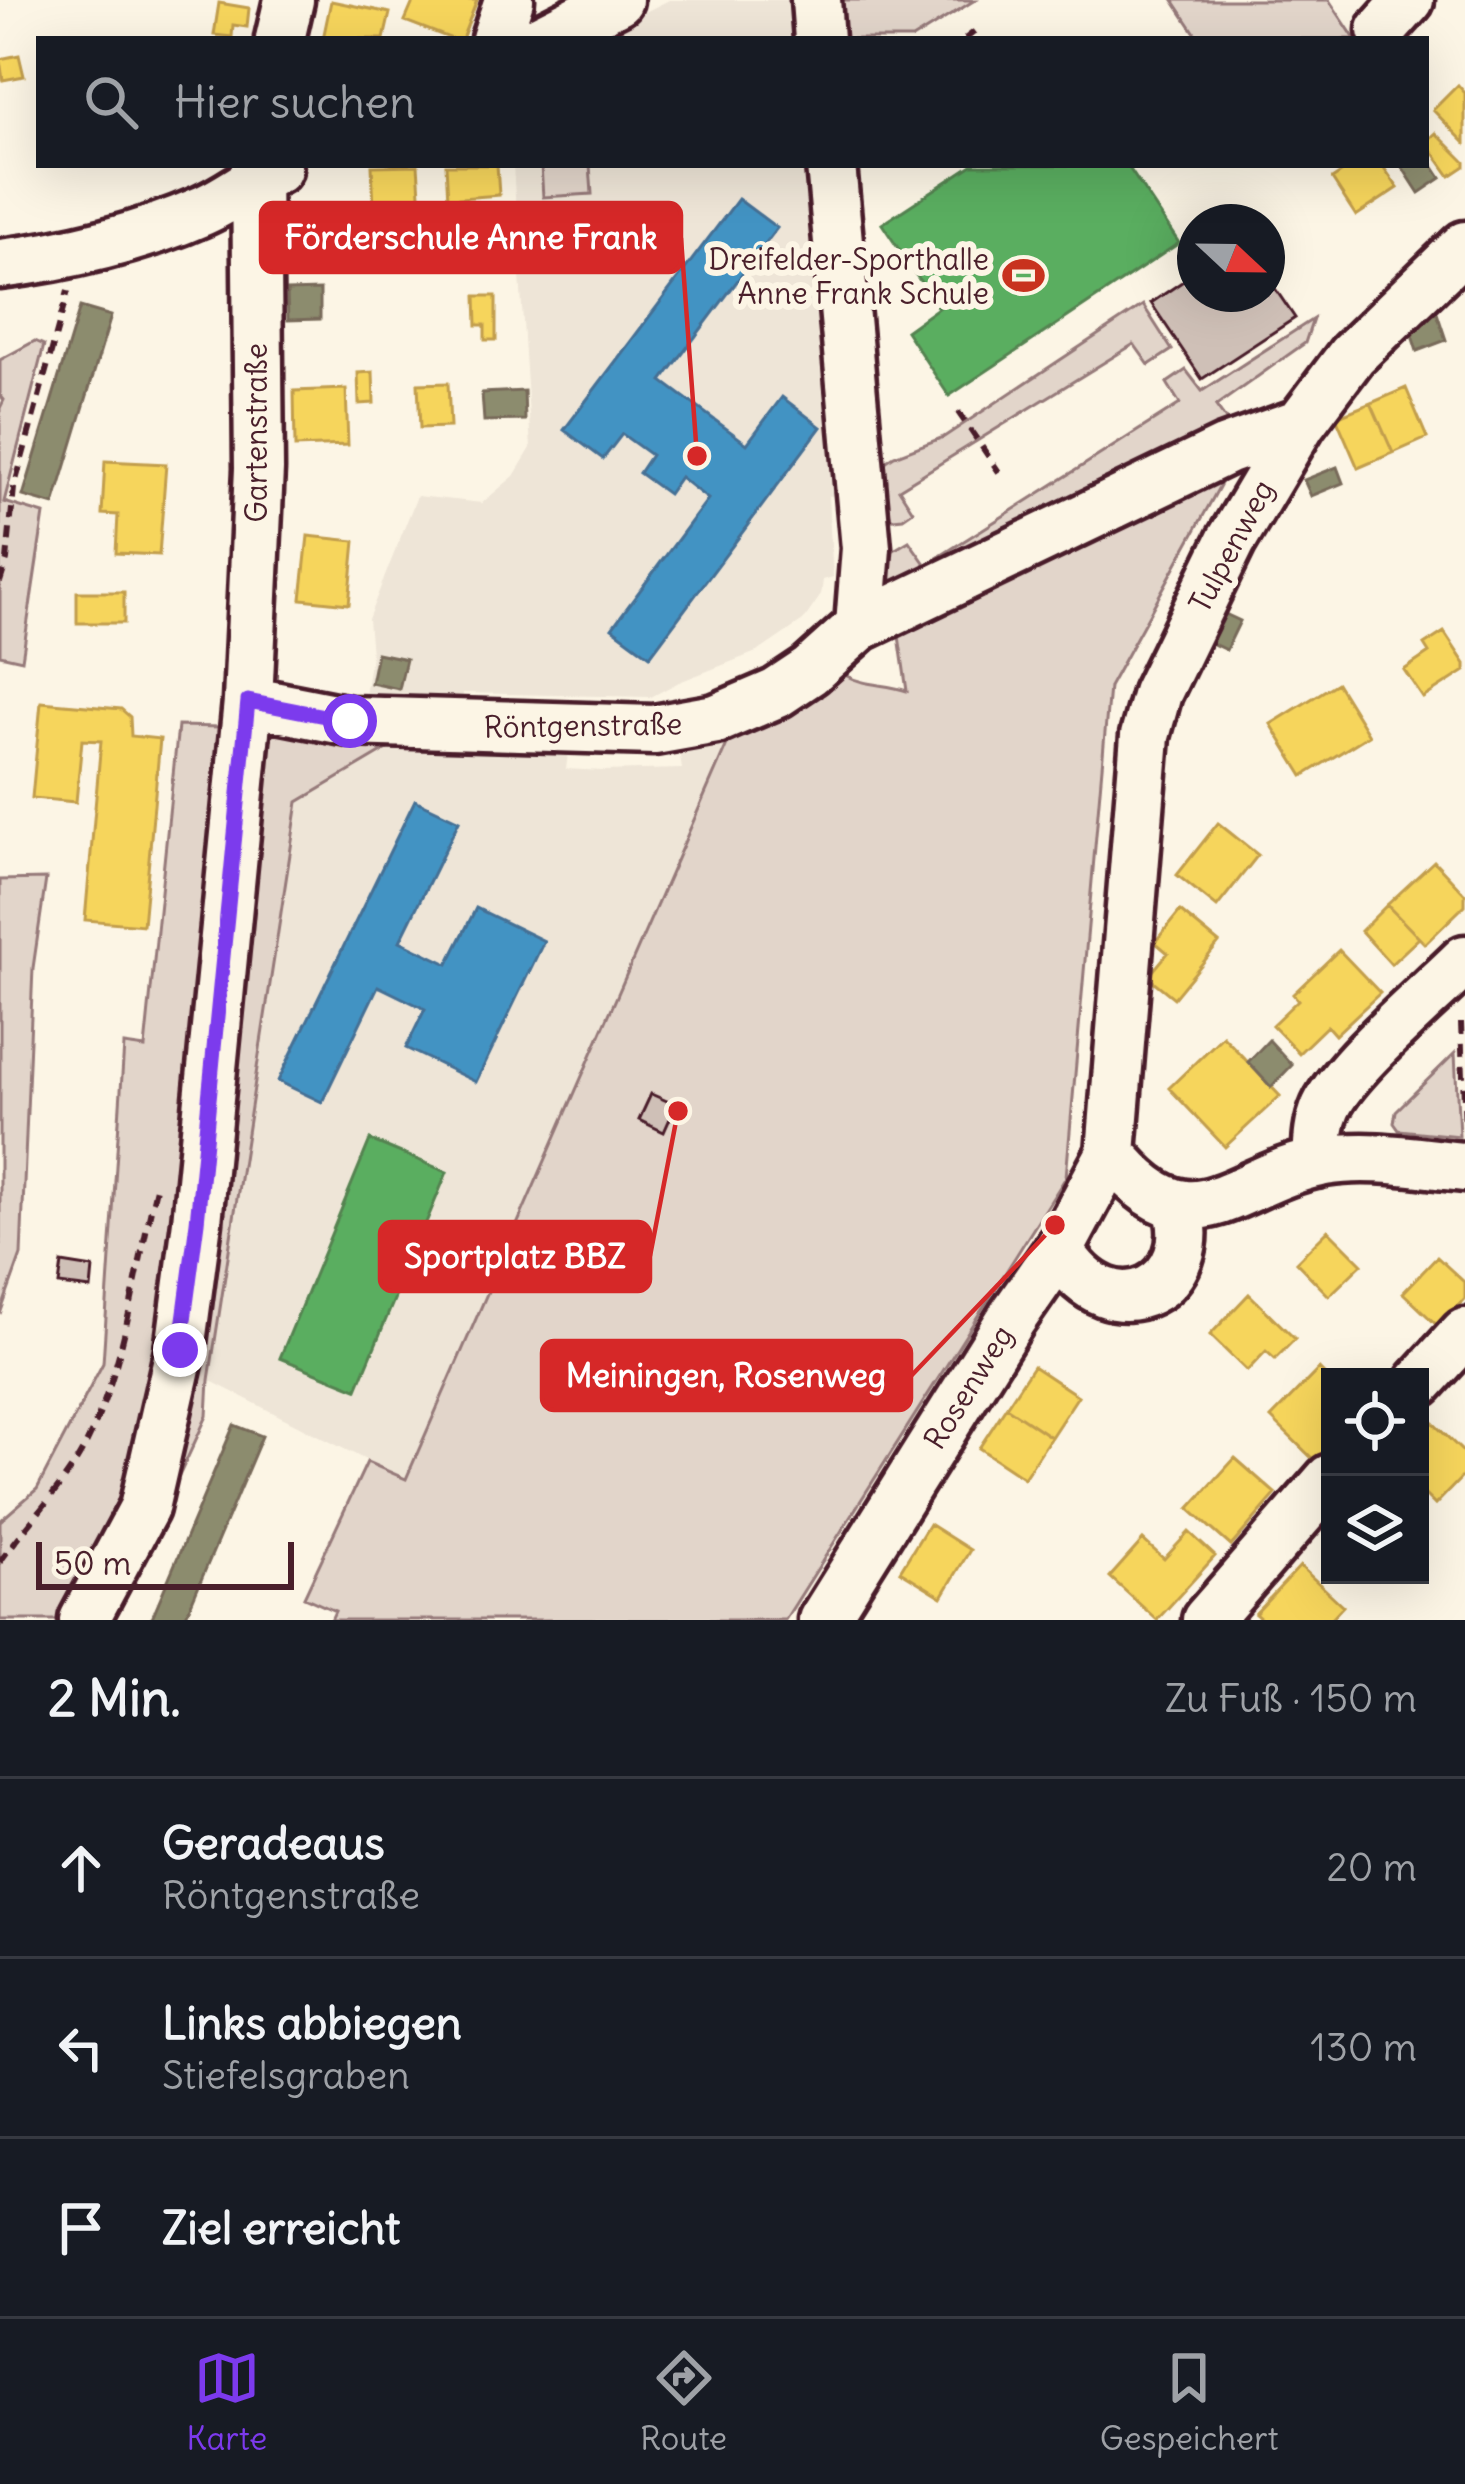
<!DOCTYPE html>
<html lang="de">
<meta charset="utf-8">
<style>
:root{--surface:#171b24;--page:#20242c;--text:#f1f3f6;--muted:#9ea1a6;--line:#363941;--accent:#7c3aed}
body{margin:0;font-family:Delius,sans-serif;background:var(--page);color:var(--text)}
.controls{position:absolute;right:36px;bottom:36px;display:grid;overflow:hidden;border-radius:0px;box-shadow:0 12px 48px #0002}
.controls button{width:108px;height:108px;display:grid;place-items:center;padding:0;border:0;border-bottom:3px solid var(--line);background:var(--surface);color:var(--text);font:60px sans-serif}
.compass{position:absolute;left:1177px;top:204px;width:108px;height:108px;border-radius:50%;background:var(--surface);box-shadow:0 12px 48px #0002;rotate:112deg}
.scale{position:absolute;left:36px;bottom:30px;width:258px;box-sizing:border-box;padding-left:12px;border:6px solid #4a1f2b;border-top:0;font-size:33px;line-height:42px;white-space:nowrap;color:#4a1f2b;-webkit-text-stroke:9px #fcf5e5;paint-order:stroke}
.stop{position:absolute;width:36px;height:36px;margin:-27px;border:9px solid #7c3aed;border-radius:50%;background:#fff}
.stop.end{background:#7c3aed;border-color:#fff;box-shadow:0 3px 12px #0008}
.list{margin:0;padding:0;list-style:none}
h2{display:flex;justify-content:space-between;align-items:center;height:156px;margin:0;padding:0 48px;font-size:51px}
h2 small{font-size:39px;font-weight:400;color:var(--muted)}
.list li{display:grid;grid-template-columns:78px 1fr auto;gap:36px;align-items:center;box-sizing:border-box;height:180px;padding:0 48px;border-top:3px solid var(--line)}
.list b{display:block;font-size:45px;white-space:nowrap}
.list p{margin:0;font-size:39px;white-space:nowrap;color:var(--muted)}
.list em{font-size:39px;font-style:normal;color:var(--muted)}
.icon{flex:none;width:66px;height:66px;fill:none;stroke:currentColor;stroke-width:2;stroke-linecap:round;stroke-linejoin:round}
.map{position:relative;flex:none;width:1465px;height:1620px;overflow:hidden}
.search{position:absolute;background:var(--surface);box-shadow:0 12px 48px #0002;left:36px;right:36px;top:36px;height:132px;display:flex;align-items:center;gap:30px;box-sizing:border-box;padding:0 42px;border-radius:0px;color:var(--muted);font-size:45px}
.sheet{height:696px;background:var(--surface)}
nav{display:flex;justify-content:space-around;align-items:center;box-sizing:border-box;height:168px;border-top:3px solid var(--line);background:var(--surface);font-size:33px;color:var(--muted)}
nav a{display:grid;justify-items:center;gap:6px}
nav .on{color:var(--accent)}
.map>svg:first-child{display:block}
.built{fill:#eee5d7}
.green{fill:#e2d5ca;stroke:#967a7a;stroke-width:3}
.homes{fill:#f6d55c;stroke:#c29e4d;stroke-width:3}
.schools{fill:#4393c3;stroke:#457095;stroke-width:3}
.public{fill:#5aae61;stroke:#558351;stroke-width:3}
.industry{fill:#8c8c6e;stroke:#786b5a;stroke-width:3}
.building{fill:#cfc0b7;stroke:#4a1f2b;stroke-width:3}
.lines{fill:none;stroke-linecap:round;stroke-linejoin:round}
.minor-casing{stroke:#4a1f2b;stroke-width:57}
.path{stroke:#4a1f2b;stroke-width:6;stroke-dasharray:12 9;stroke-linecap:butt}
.minor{stroke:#fcf5e5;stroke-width:48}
.route{stroke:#7c3aed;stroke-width:15}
.labels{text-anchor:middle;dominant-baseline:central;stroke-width:12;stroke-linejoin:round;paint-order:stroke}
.poi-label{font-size:30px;fill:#4a1f2b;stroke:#fcf5e5;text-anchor:end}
.street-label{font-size:30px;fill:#4a1f2b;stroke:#fcf5e5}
.leader{fill:none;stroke:#d62828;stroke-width:4.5}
.callout-dot{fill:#d62828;stroke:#fcf5e5;stroke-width:4.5}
.callout{fill:#d62828;stroke:#d62828;stroke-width:4.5}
.callout-label{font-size:33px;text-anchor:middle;font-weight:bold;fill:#fff}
</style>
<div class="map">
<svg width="1465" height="1620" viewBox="0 0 1465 1620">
<rect width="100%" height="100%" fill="#fcf5e5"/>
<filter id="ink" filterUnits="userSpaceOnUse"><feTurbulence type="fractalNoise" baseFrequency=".00833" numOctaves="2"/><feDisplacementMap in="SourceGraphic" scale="24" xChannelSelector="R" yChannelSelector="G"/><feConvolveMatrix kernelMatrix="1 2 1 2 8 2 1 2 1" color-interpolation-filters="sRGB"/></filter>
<g filter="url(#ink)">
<path class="built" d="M 669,0 L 800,0 L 806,39 L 591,39 Z
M 513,165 L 817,165 L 849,494 L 828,496 L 833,577 L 823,580 L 821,595 L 803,621 L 759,651 L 679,682 L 651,697 L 463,693 L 461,712 L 365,696 L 371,655 L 368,619 L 417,496 L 482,503 L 514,476 L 531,448 Z
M 570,739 L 566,769 L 603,771 L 682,769 L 679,750 L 728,742 L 405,1480 L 209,1380 L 298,802 L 401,741 Z"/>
<path class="green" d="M 835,0 L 975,0 L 912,39 L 838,39 Z
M 1173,0 L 1329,0 L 1355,39 L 1199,39 Z
M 541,165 L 590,165 L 592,194 L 543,197 Z
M 1143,305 L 1172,350 L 1149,365 L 1134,344 L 899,489 L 913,511 L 903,518 L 883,520 L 878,467 L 894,456 L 944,437 Z
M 1313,319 L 1305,343 L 1216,406 L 1236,434 L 913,597 L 882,586 L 884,556 L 909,541 L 926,565 L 1180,404 L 1167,383 L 1186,370 L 1202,391 Z
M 35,341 L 44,345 L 4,502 L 44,514 L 22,660 L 0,655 L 0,408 L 4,400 L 0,395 L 0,360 Z
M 1235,458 L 1109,687 L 1066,1177 L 785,1620 L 331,1620 L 335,1611 L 304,1597 L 367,1462 L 406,1479 L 728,742 L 774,721 L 845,675 C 866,687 885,683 907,691 L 897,622 Z
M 178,726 L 265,728 L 401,741 L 298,802 L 209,1380 L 207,1416 L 112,1620 L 0,1620 L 0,1521 L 37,1489 L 103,1363 L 124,1045 L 145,1048 Z
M 46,879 L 33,968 L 21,1255 L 0,1314 L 0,880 Z
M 1455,1053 L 1459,1136 L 1399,1130 L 1394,1123 L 1396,1111 Z"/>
<path class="homes" d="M 414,0 L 477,0 L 462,39 L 452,39 L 405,21 Z
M 331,1 L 390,13 L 384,39 L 323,39 Z
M 219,3 L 249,8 L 247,27 L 233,25 L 232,37 L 214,35 Z
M 19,55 L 24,76 L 3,80 L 0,59 Z
M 1458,85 L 1465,93 L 1465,143 L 1433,110 Z
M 1436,133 L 1465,162 L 1465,166 L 1450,176 L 1426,142 Z
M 418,165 L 421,210 L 405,211 L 405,225 L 375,228 L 372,166 Z
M 446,165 L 497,165 L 499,195 L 448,199 Z
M 1353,165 L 1382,165 L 1398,188 L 1356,216 L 1332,179 Z
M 350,212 L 354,271 L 303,274 L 299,215 Z
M 476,296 L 496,296 L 496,340 L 485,340 L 485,325 L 477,325 Z
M 373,372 L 374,403 L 359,404 L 358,373 Z
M 448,383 L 450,427 L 420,428 L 418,384 Z
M 1406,388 L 1427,438 L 1393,453 L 1371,403 Z
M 346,389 L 348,445 L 295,447 L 294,391 Z
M 1371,403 L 1393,453 L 1358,468 L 1336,417 Z
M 105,461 L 166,464 L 159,555 L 116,553 L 118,515 L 102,514 Z
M 308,536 L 355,541 L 349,604 L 301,599 Z
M 77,592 L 124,592 L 124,623 L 77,623 Z
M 1444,632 L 1465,664 L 1465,671 L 1423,698 L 1404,670 L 1429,653 L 1424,645 Z
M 1337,683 L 1369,735 L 1303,776 L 1271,724 Z
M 41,702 L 121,709 L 130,717 L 131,736 L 160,739 L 143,925 L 85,920 L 101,741 L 82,740 L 76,802 L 32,798 Z
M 1218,823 L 1258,855 L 1217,907 L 1177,875 Z
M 1434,861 L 1465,894 L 1465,905 L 1425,944 L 1387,905 Z
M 1387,905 L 1419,938 L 1391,964 L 1361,931 Z
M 1180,911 L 1219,943 L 1174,998 L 1148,977 L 1168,953 L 1155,942 Z
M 1339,950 L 1380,993 L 1335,1035 L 1327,1026 L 1299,1053 L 1272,1025 L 1298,1000 L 1293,994 Z
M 1223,1036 L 1280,1096 L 1225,1147 L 1169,1088 Z
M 1328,1230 L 1362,1264 L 1329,1296 L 1296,1262 Z
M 1437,1257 L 1465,1283 L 1465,1299 L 1439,1327 L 1403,1293 Z
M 1249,1294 L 1295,1339 L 1275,1359 L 1266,1351 L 1247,1371 L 1210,1335 Z
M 1033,1366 L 1078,1396 L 1051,1437 L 1006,1407 Z
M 1319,1369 L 1330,1380 L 1330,1445 L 1315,1461 L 1271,1418 Z
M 1006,1407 L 1051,1437 L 1024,1478 L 979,1448 Z
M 1431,1421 L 1465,1454 L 1465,1474 L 1435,1505 L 1420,1490 L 1420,1433 Z
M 1235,1458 L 1276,1494 L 1231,1546 L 1189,1509 Z
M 929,1524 L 970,1550 L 942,1597 L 900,1571 Z
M 1189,1532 L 1215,1556 L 1157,1620 L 1110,1577 L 1143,1540 L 1164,1559 Z
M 1300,1566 L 1343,1606 L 1330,1620 L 1262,1620 L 1255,1614 Z"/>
<path class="schools" d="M 738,199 L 777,228 L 662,381 L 747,444 L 782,397 L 821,427 L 650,656 L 612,628 L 708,499 L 680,477 L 668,494 L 639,473 L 651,455 L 622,434 L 603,459 L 564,430 Z
M 415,800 L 459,821 L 400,941 L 448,964 L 476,908 L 544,941 L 476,1082 L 406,1048 L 425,1009 L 378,986 L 322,1102 L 278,1081 Z"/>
<path class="public" d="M 972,165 L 1127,165 L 1179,243 L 949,396 L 906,331 L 938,308 L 882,224 Z
M 370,1140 L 447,1172 L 357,1389 L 280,1358 Z"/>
<path class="industry" d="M 1426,155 L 1441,178 L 1419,193 L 1401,165 L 1426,165 Z
M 320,290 L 320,319 L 288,320 L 287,291 Z
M 80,307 L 111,316 L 54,505 L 23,496 Z
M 1437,313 L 1446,340 L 1417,351 L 1408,323 Z
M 524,391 L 525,420 L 484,421 L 482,393 Z
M 1337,467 L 1343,483 L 1311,496 L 1304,480 Z
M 1221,612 L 1240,621 L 1226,650 L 1207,641 Z
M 377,653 L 406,659 L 399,689 L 371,683 Z
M 1269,1040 L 1292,1065 L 1271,1087 L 1248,1062 Z
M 234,1425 L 262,1436 L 184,1620 L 151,1620 Z"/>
<path class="building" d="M 1267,244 L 1283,267 L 1268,278 L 1295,318 L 1202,379 L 1151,303 L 1195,273 L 1195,294 L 1267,294 Z
M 651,1094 L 676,1105 L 664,1132 L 639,1120 Z
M 62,1263 L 93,1268 L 91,1289 L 59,1285 Z"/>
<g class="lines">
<defs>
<path id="minor" d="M 816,0 L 819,39
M 1382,30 L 1409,0
M 280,39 L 289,0
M 496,39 L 509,0
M 541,39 L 618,0
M 0,264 C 67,256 141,238 202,211 C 228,200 250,181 277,169
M 860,626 L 1226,450 L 1301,423
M 248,701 L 349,721 L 654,730 L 716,719 L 777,693 L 810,671 L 860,626 L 866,548 L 831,165
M 1111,1153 C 1193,1256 1230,1178 1325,1161 C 1370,1153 1420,1163 1465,1167
M 1317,1163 C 1318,1143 1318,1125 1326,1107 C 1345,1066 1430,995 1465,960
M 1059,1250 C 1115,1341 1205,1281 1177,1205
M 1420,1382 L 1465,1333
M 84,1620 L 144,1508 L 180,1350 L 197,1222 L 248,701 L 259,469 L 256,165
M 823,1620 L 1012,1318 L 1059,1250 L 1111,1153 L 1145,736 L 1157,693 L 1231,541 L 1301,423 L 1352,355 L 1465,246
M 1207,1620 L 1330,1479"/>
</defs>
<use href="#minor" class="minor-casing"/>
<path class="path" d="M 965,39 L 978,29
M 958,412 L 999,472
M 0,582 L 7,560 L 14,488 L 68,291
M 1461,1023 L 1465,1129
M 0,1562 C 28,1522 67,1484 88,1440 C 126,1361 135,1272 156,1188"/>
<use href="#minor" class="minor"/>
</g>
</g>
<g class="lines" filter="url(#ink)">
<path class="route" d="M 180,1350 L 197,1222 L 248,701 L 350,721"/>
</g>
<defs>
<symbol id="stadium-bare" viewBox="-9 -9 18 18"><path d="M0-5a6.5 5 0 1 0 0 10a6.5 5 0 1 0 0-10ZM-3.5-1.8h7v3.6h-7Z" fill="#c8321e" stroke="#fcf5e5" stroke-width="2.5" paint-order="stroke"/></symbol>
</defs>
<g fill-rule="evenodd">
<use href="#stadium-bare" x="994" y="246" width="59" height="59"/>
</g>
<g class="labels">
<g class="poi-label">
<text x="989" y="259">Dreifelder-Sporthalle<tspan x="989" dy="34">Anne Frank Schule</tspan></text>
</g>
<g class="street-label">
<text transform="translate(256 433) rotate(-90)">Gartenstraße</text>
<text transform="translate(1231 546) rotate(-62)">Tulpenweg</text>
<text transform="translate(583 725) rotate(-1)">Röntgenstraße</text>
<text transform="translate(968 1387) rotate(-58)">Rosenweg</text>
</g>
</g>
<path class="leader" d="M697 456L681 238M678 1111L650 1256M1055 1225L911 1376"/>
<g class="callout-dot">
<circle cx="697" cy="456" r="12"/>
<circle cx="678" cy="1111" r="12"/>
<circle cx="1055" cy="1225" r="12"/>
</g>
<g class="callout">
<rect x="261" y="203" width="420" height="69" rx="12"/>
<rect x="380" y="1222" width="270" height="69" rx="12"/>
<rect x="542" y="1341" width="369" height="69" rx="12"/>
</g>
<g class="callout-label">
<text x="471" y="249">Förderschule Anne Frank</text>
<text x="515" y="1268">Sportplatz BBZ</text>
<text x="726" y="1387">Meiningen, Rosenweg</text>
</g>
</svg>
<div class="controls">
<button><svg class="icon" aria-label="locate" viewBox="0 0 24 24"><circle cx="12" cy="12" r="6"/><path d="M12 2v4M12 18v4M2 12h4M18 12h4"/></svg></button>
<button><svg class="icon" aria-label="layers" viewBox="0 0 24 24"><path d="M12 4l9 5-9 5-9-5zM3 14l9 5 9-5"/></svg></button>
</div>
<svg class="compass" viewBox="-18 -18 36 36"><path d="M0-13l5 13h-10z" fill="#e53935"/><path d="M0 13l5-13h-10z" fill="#9ea1a6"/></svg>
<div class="scale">50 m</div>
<div class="stop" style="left:350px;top:721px"></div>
<div class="stop end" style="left:180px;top:1350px"></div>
<div class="search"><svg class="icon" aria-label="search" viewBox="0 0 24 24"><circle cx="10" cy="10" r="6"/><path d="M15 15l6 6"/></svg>Hier suchen</div>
</div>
<section class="sheet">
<h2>2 Min.<small>Zu Fuß · 150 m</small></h2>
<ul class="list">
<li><svg class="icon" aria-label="ahead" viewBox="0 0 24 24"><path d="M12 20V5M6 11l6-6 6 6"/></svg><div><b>Geradeaus</b><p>Röntgenstraße</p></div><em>20 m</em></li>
<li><svg class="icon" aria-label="left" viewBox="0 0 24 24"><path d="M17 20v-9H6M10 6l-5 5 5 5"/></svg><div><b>Links abbiegen</b><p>Stiefelsgraben</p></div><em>130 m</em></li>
<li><svg class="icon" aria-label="arrive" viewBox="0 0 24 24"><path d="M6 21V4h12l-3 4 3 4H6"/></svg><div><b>Ziel erreicht</b></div></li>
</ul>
</section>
<nav>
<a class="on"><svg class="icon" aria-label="map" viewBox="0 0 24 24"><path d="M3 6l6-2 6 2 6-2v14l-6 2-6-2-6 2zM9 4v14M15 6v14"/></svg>Karte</a>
<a><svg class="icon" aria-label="directions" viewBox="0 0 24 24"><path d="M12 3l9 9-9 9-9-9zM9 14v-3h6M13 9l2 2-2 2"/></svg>Route</a>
<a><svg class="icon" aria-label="saved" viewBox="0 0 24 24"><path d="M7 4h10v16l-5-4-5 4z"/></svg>Gespeichert</a>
</nav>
